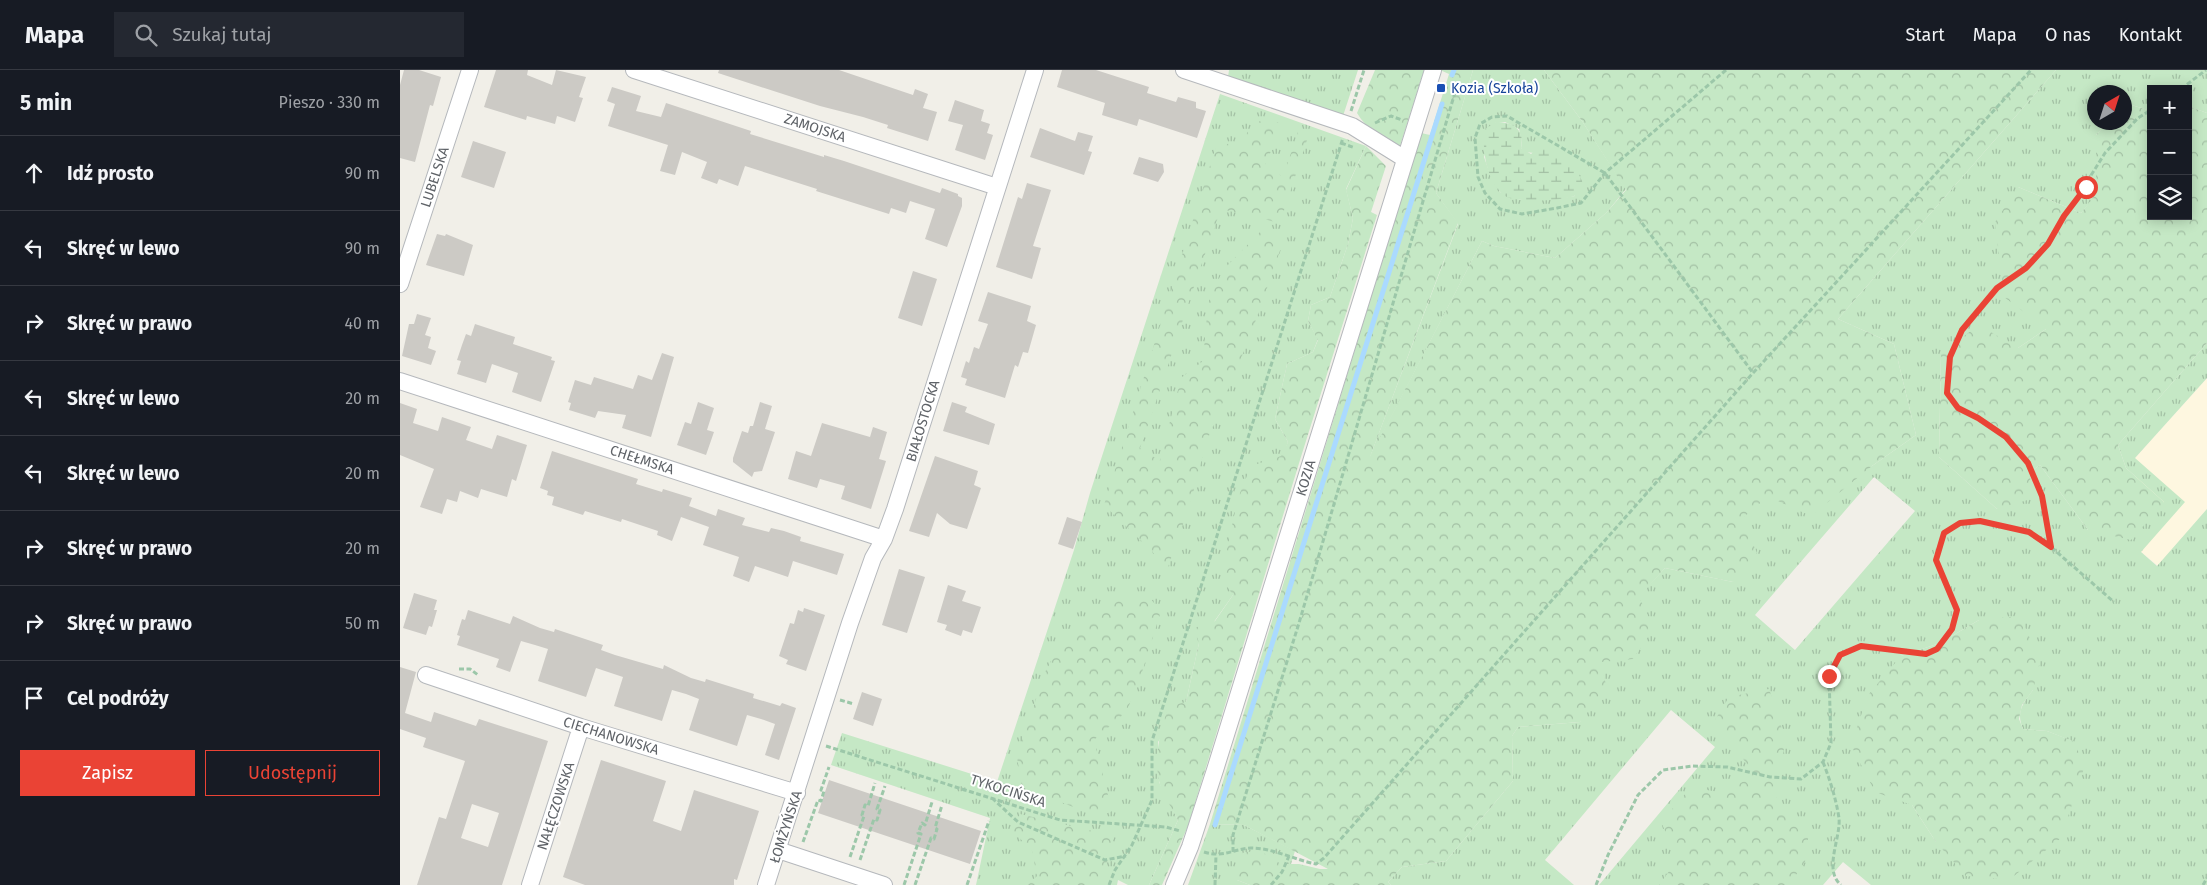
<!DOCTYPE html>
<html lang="pl">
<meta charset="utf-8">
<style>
:root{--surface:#171b24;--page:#242831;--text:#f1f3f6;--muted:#9ea1a6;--line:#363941;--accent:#ea4335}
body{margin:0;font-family:"Fira Sans",sans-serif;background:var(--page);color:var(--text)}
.controls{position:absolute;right:15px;top:15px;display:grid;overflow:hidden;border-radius:0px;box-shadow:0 2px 12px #0003}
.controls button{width:45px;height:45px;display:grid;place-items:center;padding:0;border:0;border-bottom:1px solid var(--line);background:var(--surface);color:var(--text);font:25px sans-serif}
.compass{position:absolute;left:1687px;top:15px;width:45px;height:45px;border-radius:50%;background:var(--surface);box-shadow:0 2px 12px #0003;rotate:39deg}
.stop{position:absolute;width:15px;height:15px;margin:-11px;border:4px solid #ea4335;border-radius:50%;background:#fff}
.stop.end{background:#ea4335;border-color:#fff;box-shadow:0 1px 5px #0008}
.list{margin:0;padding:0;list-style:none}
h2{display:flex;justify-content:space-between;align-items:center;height:65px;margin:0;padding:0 20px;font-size:21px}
h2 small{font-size:16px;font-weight:400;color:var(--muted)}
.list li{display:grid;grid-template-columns:32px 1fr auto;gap:15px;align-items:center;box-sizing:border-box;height:75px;padding:0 20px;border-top:1px solid var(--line)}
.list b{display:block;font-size:19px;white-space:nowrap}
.list em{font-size:16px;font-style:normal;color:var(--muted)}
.actions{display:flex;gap:10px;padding:15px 20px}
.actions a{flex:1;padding:11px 0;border:1px solid var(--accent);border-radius:0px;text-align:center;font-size:18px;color:var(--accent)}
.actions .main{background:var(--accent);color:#fff}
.icon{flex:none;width:28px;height:28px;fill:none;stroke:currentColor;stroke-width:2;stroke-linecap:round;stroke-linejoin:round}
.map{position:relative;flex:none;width:1807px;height:815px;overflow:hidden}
header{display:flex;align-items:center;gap:30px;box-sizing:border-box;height:70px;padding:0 25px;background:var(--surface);border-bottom:1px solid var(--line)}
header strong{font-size:24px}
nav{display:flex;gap:28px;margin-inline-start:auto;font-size:18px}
.search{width:350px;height:45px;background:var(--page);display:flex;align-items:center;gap:12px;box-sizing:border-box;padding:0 18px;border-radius:0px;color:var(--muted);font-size:19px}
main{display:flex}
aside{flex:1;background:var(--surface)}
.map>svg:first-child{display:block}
.commercial{fill:#fef7e0}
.grass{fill:url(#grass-tufts);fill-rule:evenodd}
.forest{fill:url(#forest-crowns)}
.wetland{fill:url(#wetland-marsh)}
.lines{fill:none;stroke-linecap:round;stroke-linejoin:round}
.stream{stroke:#aadaff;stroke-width:5}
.building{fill:#cccac5;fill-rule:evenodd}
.minor-casing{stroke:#b5b8bc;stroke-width:18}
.path{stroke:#9cc7a9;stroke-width:3;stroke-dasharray:5 2.5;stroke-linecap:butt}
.minor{stroke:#fff;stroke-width:16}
.route{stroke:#ea4335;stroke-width:6}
.transit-dot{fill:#1a4fb4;stroke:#fff;stroke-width:2}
.labels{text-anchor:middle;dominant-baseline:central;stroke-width:4;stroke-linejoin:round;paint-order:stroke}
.transit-label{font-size:14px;fill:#164399;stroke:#fff;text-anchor:start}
.street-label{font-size:14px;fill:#5f6368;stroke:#fff}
</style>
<header>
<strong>Mapa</strong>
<div class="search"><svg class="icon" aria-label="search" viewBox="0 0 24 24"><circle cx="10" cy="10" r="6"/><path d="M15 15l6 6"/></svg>Szukaj tutaj</div>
<nav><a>Start</a><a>Mapa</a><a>O nas</a><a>Kontakt</a></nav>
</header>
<main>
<aside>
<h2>5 min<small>Pieszo · 330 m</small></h2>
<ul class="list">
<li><svg class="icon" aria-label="ahead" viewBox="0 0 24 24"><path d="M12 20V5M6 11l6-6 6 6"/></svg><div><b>Idź prosto</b></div><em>90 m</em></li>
<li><svg class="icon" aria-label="left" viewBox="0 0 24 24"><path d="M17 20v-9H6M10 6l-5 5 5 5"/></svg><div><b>Skręć w lewo</b></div><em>90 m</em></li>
<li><svg class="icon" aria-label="right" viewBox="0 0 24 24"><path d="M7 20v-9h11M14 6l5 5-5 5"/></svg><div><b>Skręć w prawo</b></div><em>40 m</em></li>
<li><svg class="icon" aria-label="left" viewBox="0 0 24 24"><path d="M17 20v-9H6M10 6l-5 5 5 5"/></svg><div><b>Skręć w lewo</b></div><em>20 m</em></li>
<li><svg class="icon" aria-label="left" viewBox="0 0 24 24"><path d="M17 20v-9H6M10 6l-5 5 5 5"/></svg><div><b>Skręć w lewo</b></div><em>20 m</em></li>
<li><svg class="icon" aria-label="right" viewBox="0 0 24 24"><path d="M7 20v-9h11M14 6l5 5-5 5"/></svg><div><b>Skręć w prawo</b></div><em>20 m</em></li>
<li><svg class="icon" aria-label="right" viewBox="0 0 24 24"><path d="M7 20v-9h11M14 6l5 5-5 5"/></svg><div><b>Skręć w prawo</b></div><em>50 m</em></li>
<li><svg class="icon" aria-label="arrive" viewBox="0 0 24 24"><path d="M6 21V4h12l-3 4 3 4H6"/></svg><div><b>Cel podróży</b></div></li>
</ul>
<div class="actions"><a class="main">Zapisz</a><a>Udostępnij</a></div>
</aside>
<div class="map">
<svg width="1807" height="815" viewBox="0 0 1807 815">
<defs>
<pattern id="grass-tufts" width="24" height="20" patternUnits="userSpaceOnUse" patternTransform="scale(1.25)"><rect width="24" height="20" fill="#c5e8c5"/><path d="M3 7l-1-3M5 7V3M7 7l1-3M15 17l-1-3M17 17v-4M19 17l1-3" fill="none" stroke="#a3c0a4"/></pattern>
<pattern id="forest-crowns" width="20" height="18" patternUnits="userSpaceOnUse" patternTransform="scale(1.25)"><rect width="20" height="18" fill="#c5e8c5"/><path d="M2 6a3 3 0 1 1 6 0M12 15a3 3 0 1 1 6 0" fill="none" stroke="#a3c0a4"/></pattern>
<pattern id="wetland-marsh" width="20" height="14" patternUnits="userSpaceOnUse" patternTransform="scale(1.25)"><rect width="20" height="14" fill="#c5e8c5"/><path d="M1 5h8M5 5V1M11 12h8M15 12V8" fill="none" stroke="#a3c0a4"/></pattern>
</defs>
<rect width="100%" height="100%" fill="#f1efe8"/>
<path class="commercial" d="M 1807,308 L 1807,439 L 1758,496 L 1741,482 L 1735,388 Z"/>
<path class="grass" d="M 829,0 L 958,0 L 943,46 L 828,7 Z
M 1073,0 L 1144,0 L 1182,51 L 1226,119 L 1207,142 L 1155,188 L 1094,176 L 1082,171 L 968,392 L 1058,154 L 1036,123 ZM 1096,52 L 1105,52 L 1119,59 L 1122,72 L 1121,78 L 1125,82 L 1134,83 L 1175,126 L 1155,129 L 1120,130 L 1100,122 L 1090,104 L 1084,87 Z
M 1656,0 L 1807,0 L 1807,43 L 1788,36 L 1788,19 L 1751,19 L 1751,41 L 1725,33 L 1724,22 L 1694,22 L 1694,52 L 1707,53 L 1696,65 L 1696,125 L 1681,143 L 1618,117 L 1646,259 L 1618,278 L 1541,283 L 1539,387 L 1597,439 L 1630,402 L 1640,395 L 1688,460 L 1764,432 L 1726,398 L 1718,375 L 1807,273 L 1807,308 L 1735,388 L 1785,432 L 1741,482 L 1757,496 L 1807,439 L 1807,815 L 1471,815 L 1443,792 L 1423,815 L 1199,815 L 1315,677 L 1271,640 L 1145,790 L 1174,815 L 991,815 L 988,812 L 1002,797 L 1046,791 L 1113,711 L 1112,666 L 1118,657 L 1180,652 L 1201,592 L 1238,527 L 1265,498 L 1333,512 L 1341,449 L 1367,425 L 1472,396 L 1516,365 L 1494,274 L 1438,249 ZM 1474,407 L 1515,441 L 1395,580 L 1355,545 ZM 1579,550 L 1633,620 C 1622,634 1616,643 1623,659 L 1647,661 L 1672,671 L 1536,772 L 1512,735 L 1501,586 L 1540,573 Z
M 820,24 L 966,76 L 946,119 L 953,148 L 948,174 L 930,227 L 911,235 L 908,251 L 918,269 L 913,282 L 887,294 L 875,349 L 888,372 L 833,525 L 799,573 L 786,632 L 758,672 L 759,712 L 778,750 L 749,815 L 728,815 L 718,810 L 717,815 L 576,815 L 590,748 L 431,695 L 442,663 L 597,712 L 674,480 L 690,423 Z
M 810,754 L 844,755 L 895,781 L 891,794 L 880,794 L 837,810 L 850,815 L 788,815 Z"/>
<path class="forest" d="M 975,0 L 1024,0 L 1000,76 C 982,67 967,60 957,43 Z
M 1040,0 L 1073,0 L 1036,123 L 1058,153 L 970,387 L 1082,171 L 1094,176 L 1155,188 L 1207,142 L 1226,120 L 1182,51 L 1144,0 L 1656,0 L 1438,249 L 1494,274 L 1516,365 L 1472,396 L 1411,446 L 1367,426 L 1342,449 L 1357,483 L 1333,512 L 1265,498 L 1239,527 L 1254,558 L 1233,589 L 1201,592 L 1206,615 L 1180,652 L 1118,657 L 1112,666 L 1113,711 L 1046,791 L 1002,797 L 988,812 L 991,815 L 850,815 L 837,810 L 836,792 L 844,782 C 858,781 871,783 880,794 L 899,794 L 920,799 L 928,799 L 844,755 L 810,754 L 1021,63 L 1030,65 L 1049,4 Z
M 1725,33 L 1751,41 L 1751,146 L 1788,146 L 1788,36 L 1807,43 L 1807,273 L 1718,375 L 1726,398 L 1764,432 L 1731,470 L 1688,460 L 1640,395 L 1630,402 L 1631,429 L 1597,439 L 1539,387 L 1541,283 L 1579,255 L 1618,278 L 1646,259 L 1604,227 L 1595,152 L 1618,117 L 1681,143 L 1696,124 L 1696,65 L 1707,53 L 1724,52 Z
M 855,51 L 883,53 L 865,95 L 883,107 L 898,62 L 908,67 L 880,153 L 821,139 C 792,218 768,299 740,378 L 760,391 L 781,308 L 803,291 L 808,233 L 823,200 L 861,161 L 883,172 L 851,264 L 806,373 L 791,431 L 766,503 L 752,481 L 704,435 L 818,70 L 837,78 Z
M 966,76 L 986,96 L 971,142 L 977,145 L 900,390 L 788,756 L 762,815 L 749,815 L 778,750 C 772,738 762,724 759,711 C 754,685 760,660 769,636 L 786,632 L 799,573 L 794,558 L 815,551 L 833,525 L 821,507 L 838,428 L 851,396 L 881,386 L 888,372 L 875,349 L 887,294 L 913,282 L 918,270 L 908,251 L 911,235 L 930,227 L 948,174 L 953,148 L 946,120 Z
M 726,526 L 748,526 L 761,541 L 738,615 L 726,642 L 694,670 L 712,741 L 699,747 L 622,717 L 617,687 L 645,602 L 664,569 L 676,557 Z
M 1620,546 L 1640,591 L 1633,620 L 1622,635 L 1619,649 L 1623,659 L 1647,661 L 1673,671 L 1685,695 L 1661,768 L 1609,810 L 1566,806 L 1536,772 L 1512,735 L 1475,722 L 1451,675 L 1468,625 L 1501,586 L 1540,573 L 1579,550 Z
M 1369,619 C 1378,646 1394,679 1375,703 L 1378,739 L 1409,762 L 1405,792 L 1389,815 L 1259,815 L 1278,789 L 1261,752 L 1291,717 L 1318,722 L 1345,711 L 1349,697 L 1315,650 L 1329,627 Z
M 620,744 L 714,766 L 701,815 L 628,815 L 637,806 L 632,781 L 612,760 Z"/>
<path class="wetland" d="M 1096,52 C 1114,52 1125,60 1121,78 L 1131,84 L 1141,75 L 1147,76 C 1161,87 1178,96 1183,114 C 1181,118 1178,124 1174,126 C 1162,131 1115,133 1105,126 C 1087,114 1081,78 1085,59 Z"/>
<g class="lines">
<path class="stream" d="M 1052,5 L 1054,0
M 815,755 L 1042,34"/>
</g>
<path class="building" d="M 4,0 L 19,0 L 41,7 L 33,36 L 30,35 L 15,92 L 0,88 L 0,15 Z
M 96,0 L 128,0 L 127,5 L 152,15 L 156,0 L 186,7 L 179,27 L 183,28 L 175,52 L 157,46 L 155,54 L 127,46 L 126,50 L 84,37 Z
M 319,0 L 439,0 L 513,25 L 515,19 L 528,24 L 523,38 L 537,42 L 528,71 L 487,58 L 488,55 L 463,47 L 420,36 L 318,3 Z
M 662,0 L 696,0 L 749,17 L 747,23 L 776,32 L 778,27 L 796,32 L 796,38 L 806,41 L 797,68 L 739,49 L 737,56 L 702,45 L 705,33 L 657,17 Z
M 212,17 L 241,26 L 236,41 L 261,47 L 266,33 L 351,61 L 350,64 L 424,87 L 424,85 L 444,91 L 540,123 L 542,118 L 558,124 L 558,126 L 562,128 L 562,136 L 547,177 L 525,169 L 535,139 L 510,131 L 506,143 L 491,138 L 489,144 L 416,121 L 417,119 L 345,96 L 338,116 L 319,109 L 317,114 L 301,108 L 307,92 L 282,82 L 275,105 L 260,101 L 268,75 L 208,56 L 215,34 L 207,31 Z
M 555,30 L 584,40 L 581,51 L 590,54 L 587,63 L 593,65 L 585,90 L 555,80 L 563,55 L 548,51 Z
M 640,58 L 675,71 L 678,62 L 693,66 L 688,81 L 692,82 L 684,105 L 630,87 Z
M 73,71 L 106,82 L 94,118 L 61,107 Z
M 739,87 L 763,94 L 764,102 L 758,112 L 733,104 Z
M 627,113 L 651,120 L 633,176 L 641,178 L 632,209 L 596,197 L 618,127 L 622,129 Z
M 37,164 L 45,166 L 46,164 L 73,175 L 64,206 L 26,195 Z
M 513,201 L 537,209 L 522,256 L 498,248 Z
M 588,222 L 631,236 L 627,251 L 636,255 L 628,283 L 623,282 L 618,297 L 615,295 L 605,328 L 565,315 L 567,309 L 561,307 L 566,291 L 569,293 L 574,277 L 579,279 L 588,254 L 578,251 Z
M 17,244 L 31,248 L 25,265 L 31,267 L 28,278 L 36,281 L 31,295 L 2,286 L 9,254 L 14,254 Z
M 75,254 L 115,267 L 113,274 L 152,287 L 151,290 L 155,291 L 141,332 L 112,322 L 118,303 L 92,294 L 86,313 L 57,304 L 61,291 L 57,290 L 62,275 L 66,264 L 71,266 Z
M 262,283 L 274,287 L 251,367 L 222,358 L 226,345 L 198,341 L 195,348 L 169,340 L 171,333 L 168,332 L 175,310 L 191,315 L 194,307 L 233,319 L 238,305 L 252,310 Z
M 298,332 L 314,338 L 307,360 L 314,362 L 306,385 L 277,375 L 285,352 L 291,354 Z
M 360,332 L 372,336 L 365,359 L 375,362 L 362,401 L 354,402 L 352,407 L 333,392 L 333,388 L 342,361 L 348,363 L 350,356 L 353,356 Z
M 552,332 L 567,337 L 565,342 L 595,354 L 589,375 L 543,361 Z
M 0,333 L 17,339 L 13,353 L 38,361 L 42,347 L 71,357 L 66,370 L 92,379 L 97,365 L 127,375 L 116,411 L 112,409 L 107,427 L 81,419 L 78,428 L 60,421 L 57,432 L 47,429 L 42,444 L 20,437 L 34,399 L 0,385 Z
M 422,353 L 470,367 L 473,357 L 487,362 L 479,389 L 486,391 L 471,439 L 441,429 L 445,416 L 420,409 L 417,418 L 388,409 L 396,381 L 411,386 Z
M 152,381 L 238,409 L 236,414 L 262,422 L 263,419 L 292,428 L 289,436 L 316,446 L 318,439 L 345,448 L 342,455 L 369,462 L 371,458 L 384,461 L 401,467 L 400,471 L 444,484 L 437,505 L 393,491 L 388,507 L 355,496 L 349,512 L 333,506 L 339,487 L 303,475 L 309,457 L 281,447 L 272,471 L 257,465 L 258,461 L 222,449 L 221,452 L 185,441 L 183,445 L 152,435 L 154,427 L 147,425 L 148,421 L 140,418 Z
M 535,386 L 578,401 L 574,415 L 581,418 L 567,459 L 550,454 L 537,443 L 529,467 L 509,461 Z
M 667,447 L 682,452 L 673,479 L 658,474 Z
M 499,499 L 525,507 L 507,563 L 482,555 Z
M 548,515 L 566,521 L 562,531 L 581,537 L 572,563 L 563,560 L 561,566 L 545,560 L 547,555 L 537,552 Z
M 14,523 L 37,530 L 34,540 L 37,540 L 32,557 L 29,556 L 26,565 L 3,558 Z
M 404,538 L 425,545 L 406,601 L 386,594 L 388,590 L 379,586 L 390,553 L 394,554 L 398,540 L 403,542 Z
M 68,540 L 110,554 L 113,546 L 140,558 L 154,562 L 155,559 L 203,575 L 201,580 L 215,585 L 263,599 L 264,595 L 291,608 L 305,612 L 306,609 L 354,624 L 353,628 L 367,632 L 380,636 L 382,633 L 396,638 L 379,690 L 365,685 L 375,654 L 361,649 L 347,645 L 337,676 L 289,660 L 299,629 L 286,624 L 272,620 L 262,651 L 214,636 L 223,607 L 196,598 L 186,627 L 138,611 L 148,579 L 135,575 L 121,571 L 110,602 L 96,597 L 99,589 L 57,575 L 60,566 L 57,565 L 62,549 L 65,550 Z
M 0,597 L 16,602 L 5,643 L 31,652 L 34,642 L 76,656 L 79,649 L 148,671 L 102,815 L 17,815 L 39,747 L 46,749 L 65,691 L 23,677 L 26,668 L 0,659 ZM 72,734 L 99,743 L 88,777 L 61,768 Z
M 462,622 L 482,629 L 473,656 L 453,649 Z
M 201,690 L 266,711 L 253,751 L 281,761 L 294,720 L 359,741 L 337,810 L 334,809 L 334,815 L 185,815 L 163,807 Z
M 429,710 L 581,761 L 570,794 L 418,743 Z"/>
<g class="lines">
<defs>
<path id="minor" d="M 234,0 L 597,117
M 784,0 L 952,56 L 1005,89
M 0,214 L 70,0
M 0,311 L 484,469
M 26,605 L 181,657 L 397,723
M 378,780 L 484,815
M 130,815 L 181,657
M 366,815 L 450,553 L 473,488 L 484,469 L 495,439 L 635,0
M 774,815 L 790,777 L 815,700 L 1033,0"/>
</defs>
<use href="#minor" class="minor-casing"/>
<path class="path" d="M 1326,0 L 1205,103 L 1181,133 L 1157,138 L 1122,144 L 1100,139 L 1085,123 L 1078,107 L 1075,68 L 1080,54 L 1092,47 L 1107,46 L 1205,103 L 1353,303
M 1781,19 L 1806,0
M 951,41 L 964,0
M 975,53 L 991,46 L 1002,50
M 941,73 L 955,78
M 1651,476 L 1641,426 L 1628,393 L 1606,367 L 1578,348 L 1558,339 L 1547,323 L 1550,287 L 1561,260 L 1597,218 L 1626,197 L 1648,174 L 1705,83 L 1738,48 L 1751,40
M 59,599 L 70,599 L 78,605
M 440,630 L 454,634
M 426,676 L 660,750 L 766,757 L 780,761
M 1423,692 C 1430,710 1436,729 1439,748 C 1441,768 1423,800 1441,815
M 592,728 L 618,752 L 705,790 L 726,786
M 403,772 L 418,730 L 421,731 L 424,721 L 421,720 L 429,697
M 804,782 C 823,788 833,779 851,778 C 873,778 895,790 916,794 L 924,788 L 1353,303 L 1631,0
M 833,782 L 833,765 L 899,553 L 1056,19
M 450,787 L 464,746 L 462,745 L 465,735 L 468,736 L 475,713
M 460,790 L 474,749 L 477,750 L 480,740 L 477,739 L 485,716
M 504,815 L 521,764 L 518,763 L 522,753 L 525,755 L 532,732
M 515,815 L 531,768 L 534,769 L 537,759 L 535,758 L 542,735
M 567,815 L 589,751
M 709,815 L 715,800 L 732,775 L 752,730 L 752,671 L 943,68
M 815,815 L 816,785
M 871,815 L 882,802 L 889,786
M 1196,815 L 1208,785 L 1238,725 L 1263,700 L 1292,696 L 1327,697 L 1370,707 L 1401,709 L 1423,692 L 1431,673 L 1429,605 L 1440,585 L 1461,576 L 1526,584 L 1537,579 L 1552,559 L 1557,540 L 1536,490 L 1544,463 L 1560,453 L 1580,451 L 1629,462 L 1651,477 L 1714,532
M 1803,815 L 1807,808"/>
<use href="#minor" class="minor"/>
</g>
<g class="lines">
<path class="route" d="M 1429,606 L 1440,585 L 1461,576 L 1526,584 L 1537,579 L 1552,559 L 1557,540 L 1536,490 L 1544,463 L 1560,453 L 1580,451 L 1629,462 L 1651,477 L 1642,426 L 1628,393 L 1606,367 L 1578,348 L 1558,338 L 1547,323 L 1550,287 L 1562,260 L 1597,218 L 1626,198 L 1648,174 L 1664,146 L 1686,117"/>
</g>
<rect class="transit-dot" x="1036" y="13" width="10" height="10" rx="2.5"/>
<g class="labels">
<g class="transit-label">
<text x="1051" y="18">Kozia (Szkoła)</text>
</g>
<g class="street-label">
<text transform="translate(415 58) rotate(18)">ZAMOJSKA</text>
<text transform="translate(35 107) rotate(-72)">LUBELSKA</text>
<text transform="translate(523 351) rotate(-73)">BIAŁOSTOCKA</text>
<text transform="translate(242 390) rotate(18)">CHEŁMSKA</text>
<text transform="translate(906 408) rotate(-73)">KOZIA</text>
<text transform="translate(211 666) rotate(17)">CIECHANOWSKA</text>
<text transform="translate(608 721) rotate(18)">TYKOCIŃSKA</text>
<text transform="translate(156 736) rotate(-72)">NAŁĘCZOWSKA</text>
<text transform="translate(386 757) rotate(-72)">ŁOMŻYŃSKA</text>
</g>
</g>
</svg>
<div class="controls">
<button>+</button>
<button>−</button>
<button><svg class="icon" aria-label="layers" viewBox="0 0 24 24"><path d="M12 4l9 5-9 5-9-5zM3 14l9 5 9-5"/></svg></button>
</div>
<svg class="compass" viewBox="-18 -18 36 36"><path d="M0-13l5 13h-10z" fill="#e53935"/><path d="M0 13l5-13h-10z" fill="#9ea1a6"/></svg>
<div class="stop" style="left:1686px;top:117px"></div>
<div class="stop end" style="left:1429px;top:606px"></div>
</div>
</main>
